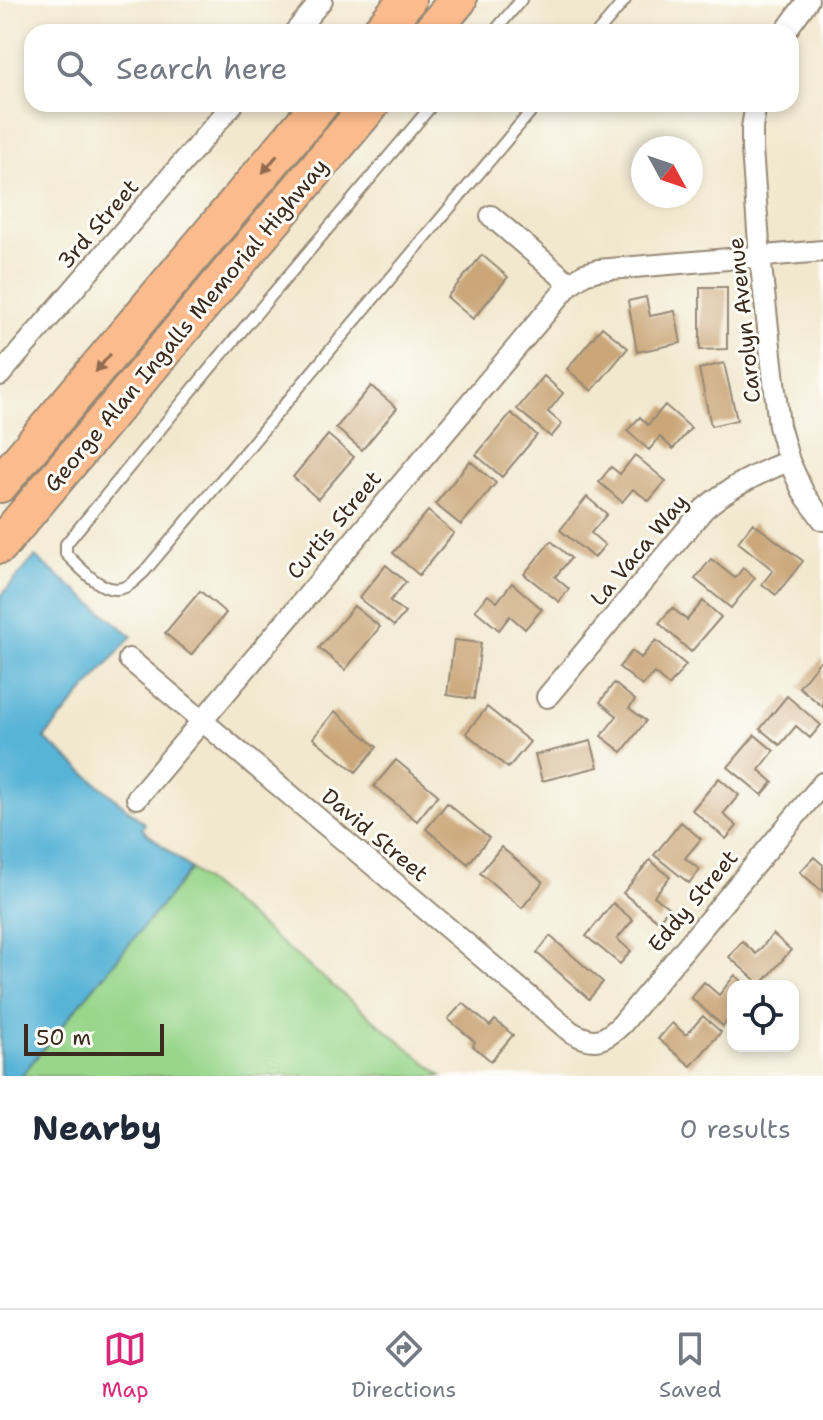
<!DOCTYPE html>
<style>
:root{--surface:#fff;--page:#f6f6f7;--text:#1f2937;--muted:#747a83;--line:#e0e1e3;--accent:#db2777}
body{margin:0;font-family:"Shantell Sans",sans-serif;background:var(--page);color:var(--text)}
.controls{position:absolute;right:24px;bottom:24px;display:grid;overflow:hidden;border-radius:16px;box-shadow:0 4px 12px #0003}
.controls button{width:72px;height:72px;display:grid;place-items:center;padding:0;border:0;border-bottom:2px solid var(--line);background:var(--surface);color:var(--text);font:40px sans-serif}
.compass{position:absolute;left:631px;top:136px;width:72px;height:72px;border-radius:50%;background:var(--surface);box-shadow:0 4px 12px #0003;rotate:130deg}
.scale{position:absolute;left:24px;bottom:20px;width:140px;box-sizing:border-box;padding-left:8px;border:4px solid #3b2a1e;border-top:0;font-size:22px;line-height:28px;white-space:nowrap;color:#3b2a1e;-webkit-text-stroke:6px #fdfcf7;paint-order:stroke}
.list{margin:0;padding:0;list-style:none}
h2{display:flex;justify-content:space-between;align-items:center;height:104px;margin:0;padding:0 32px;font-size:34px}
h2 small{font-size:26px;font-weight:400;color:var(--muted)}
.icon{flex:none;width:44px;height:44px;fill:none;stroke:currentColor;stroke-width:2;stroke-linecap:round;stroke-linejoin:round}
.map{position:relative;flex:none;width:823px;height:1076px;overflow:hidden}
.search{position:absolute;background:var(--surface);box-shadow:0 4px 12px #0003;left:24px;right:24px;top:24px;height:88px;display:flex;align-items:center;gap:20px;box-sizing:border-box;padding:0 28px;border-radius:24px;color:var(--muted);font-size:30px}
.sheet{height:232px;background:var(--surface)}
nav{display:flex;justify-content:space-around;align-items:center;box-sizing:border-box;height:112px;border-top:2px solid var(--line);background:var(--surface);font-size:22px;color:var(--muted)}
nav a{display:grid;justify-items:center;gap:4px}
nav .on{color:var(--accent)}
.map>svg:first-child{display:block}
.green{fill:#98d68b;stroke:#6a8054;stroke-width:2}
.water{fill:#59b4d7;stroke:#4a6f7a;stroke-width:2}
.building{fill:#caa678}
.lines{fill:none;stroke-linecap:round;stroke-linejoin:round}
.service-casing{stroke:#968976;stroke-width:14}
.minor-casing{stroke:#968976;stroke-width:24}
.motorway-casing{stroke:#968976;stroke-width:40}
.service{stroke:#fff;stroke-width:10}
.minor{stroke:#fff;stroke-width:20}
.motorway{stroke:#fbbb8c;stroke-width:36}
.oneway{fill:#916b50}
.labels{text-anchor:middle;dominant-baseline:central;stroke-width:6;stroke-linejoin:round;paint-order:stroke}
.street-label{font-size:22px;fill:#3b2a1e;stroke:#fdfcf7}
</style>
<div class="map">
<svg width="823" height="1076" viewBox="0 0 823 1076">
<rect width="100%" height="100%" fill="#fdfcf7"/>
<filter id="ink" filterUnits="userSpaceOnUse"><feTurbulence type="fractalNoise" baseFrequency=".0125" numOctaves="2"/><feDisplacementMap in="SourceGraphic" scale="16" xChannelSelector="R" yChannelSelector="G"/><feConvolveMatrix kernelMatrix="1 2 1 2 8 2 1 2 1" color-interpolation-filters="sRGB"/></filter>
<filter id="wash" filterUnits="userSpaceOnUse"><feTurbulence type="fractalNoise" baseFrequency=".006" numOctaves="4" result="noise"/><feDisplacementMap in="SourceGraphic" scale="32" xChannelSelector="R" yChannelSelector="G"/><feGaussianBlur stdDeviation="1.8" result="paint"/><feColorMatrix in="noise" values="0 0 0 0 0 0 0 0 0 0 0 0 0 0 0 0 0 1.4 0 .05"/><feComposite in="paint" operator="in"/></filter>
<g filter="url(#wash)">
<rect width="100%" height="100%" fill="#f2e8cf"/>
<path class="green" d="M 191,869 L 442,1076 L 21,1076 Z"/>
<path class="water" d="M 35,557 L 132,636 L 44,738 L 145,824 L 142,829 L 191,869 L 21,1076 L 0,1076 L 0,597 Z"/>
<g id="blocks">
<path class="building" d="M 482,255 L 508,277 L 473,319 L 447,297 Z
M 700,287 L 727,287 L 727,349 L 700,350 Z
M 646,297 L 650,316 L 675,311 L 681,343 L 637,352 L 628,301 Z
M 602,327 L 628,348 L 592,391 L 567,369 Z
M 724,363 L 737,420 L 711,426 L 699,369 Z
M 544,376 L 563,393 L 548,412 L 562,424 L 551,437 L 517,409 Z
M 371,386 L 397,408 L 362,450 L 336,428 Z
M 665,405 L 691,428 L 673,449 L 660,437 L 649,450 L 627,431 L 640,417 L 648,425 Z
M 511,413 L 537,435 L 502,477 L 476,455 Z
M 328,435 L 354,457 L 318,499 L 293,477 Z
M 635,455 L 666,481 L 649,501 L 633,489 L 622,502 L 599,482 L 611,467 L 620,474 Z
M 470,461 L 496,483 L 461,525 L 435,504 Z
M 587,497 L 607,514 L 591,533 L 605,545 L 594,558 L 560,530 Z
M 428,511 L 454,533 L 419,575 L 393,553 Z
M 753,523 L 803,561 L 776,595 L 762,584 L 773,570 L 738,542 Z
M 551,541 L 571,558 L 555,577 L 569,589 L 559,602 L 524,574 Z
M 711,559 L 735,578 L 743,568 L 755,578 L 731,608 L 695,579 Z
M 386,565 L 406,582 L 390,601 L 405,613 L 394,626 L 359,598 Z
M 512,583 L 542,609 L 525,629 L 510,616 L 499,630 L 475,610 L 488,595 L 497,602 Z
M 200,591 L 226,613 L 191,655 L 165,633 Z
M 703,601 L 721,617 L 691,652 L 659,623 L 672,608 L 687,620 Z
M 354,606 L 380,627 L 345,670 L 319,648 Z
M 454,640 L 481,643 L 474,699 L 447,695 Z
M 656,640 L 686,665 L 669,686 L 654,673 L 642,686 L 619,667 L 632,651 L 641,658 Z
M 823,657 L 823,707 L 799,687 Z
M 614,683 L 635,700 L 629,708 L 646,721 L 622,752 L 601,736 L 617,716 L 600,702 Z
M 787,696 L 821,725 L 810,738 L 796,726 L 780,745 L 760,729 Z
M 487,707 L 530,742 L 508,768 L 466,733 Z
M 335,711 L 377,747 L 356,772 L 313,738 Z
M 755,735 L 774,751 L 759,770 L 773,782 L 762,795 L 728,767 Z
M 591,741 L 598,767 L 542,781 L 535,755 Z
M 396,760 L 438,795 L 417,821 L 374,786 Z
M 719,778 L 739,795 L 723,814 L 737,826 L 726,839 L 692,810 Z
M 447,803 L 489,838 L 468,864 L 426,829 Z
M 681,822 L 701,839 L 685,858 L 700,870 L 689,883 L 654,855 Z
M 501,847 L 543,882 L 522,908 L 480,873 Z
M 814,857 L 823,865 L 823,892 L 800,872 Z
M 650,860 L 670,877 L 654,896 L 669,908 L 658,921 L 623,893 Z
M 613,903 L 633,920 L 617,939 L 631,951 L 620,964 L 586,936 Z
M 773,934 L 791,950 L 761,985 L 729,957 L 742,941 L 756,954 Z
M 550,936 L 603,982 L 589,999 L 537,953 Z
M 735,975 L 747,986 L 733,986 L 733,1015 L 723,1026 L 691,998 L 704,982 L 719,995 Z
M 463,1003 L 490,1026 L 495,1020 L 513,1035 L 491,1061 L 473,1046 L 475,1042 L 448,1019 Z
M 703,1016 L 721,1032 L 691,1066 L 658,1039 L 672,1023 L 686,1035 Z"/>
</g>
</g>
<g filter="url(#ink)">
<use href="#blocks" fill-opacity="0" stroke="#968976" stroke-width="2"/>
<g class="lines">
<defs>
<path id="service" d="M 494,32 L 521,0
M 598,32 L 625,0
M 433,104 L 212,366 L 66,544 L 66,554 C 81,568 106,600 129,585 C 135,581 139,576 144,572 L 537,104"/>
<path id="minor" d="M 295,32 L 322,0
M 785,32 L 808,0
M 756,104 L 752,128 L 752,149 L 760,257 L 779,426 L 789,461 L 804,494 L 823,520
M 491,216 L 570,284
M 0,375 L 233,104
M 129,659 L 571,1032 C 594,1045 604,1042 622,1024 L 823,783
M 547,697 L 704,509 C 729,487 758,473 789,461
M 137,798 L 570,284 L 584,274 L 598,270 L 823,251"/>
<path id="motorway" d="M 380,32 L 407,0
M 431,32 L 458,0
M 0,484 L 320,104
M 0,545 L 371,104"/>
</defs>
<use href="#service" class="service-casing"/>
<use href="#minor" class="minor-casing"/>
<use href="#motorway" class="motorway-casing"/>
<use href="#service" class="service"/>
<use href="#minor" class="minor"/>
<use href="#motorway" class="motorway"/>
</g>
<defs><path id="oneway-solid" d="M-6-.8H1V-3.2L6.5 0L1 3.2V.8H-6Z" transform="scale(2)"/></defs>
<g class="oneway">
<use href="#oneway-solid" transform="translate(270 164) rotate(130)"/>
<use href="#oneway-solid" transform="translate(103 363) rotate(130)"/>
</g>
</g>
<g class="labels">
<g class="street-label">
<text transform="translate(98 224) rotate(-49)">3rd Street</text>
<text transform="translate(744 320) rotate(-96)">Carolyn Avenue</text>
<text transform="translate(186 325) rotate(-50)">George Alan Ingalls Memorial Highway</text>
<text transform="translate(334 525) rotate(-50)">Curtis Street</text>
<text transform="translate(639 550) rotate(-50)">La Vaca Way</text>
<text transform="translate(375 835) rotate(40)">David Street</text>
<text transform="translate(693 901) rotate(-50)">Eddy Street</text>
</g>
</g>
</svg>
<div class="controls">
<button><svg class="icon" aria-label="locate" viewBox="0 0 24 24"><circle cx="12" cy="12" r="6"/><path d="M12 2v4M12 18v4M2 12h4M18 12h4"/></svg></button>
</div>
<svg class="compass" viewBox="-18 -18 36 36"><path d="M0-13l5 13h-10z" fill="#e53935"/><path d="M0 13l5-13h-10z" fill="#747a83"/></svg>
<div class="scale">50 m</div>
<div class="search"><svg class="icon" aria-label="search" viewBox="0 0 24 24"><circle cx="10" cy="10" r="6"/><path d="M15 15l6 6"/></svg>Search here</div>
</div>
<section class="sheet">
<h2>Nearby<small>0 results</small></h2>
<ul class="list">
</ul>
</section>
<nav>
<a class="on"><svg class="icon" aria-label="map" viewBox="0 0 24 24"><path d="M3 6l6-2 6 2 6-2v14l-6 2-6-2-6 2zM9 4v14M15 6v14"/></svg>Map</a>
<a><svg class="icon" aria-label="directions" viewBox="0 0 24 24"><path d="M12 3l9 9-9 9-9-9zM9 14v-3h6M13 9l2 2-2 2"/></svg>Directions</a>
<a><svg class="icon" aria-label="saved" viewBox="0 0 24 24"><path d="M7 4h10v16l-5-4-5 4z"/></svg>Saved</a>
</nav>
